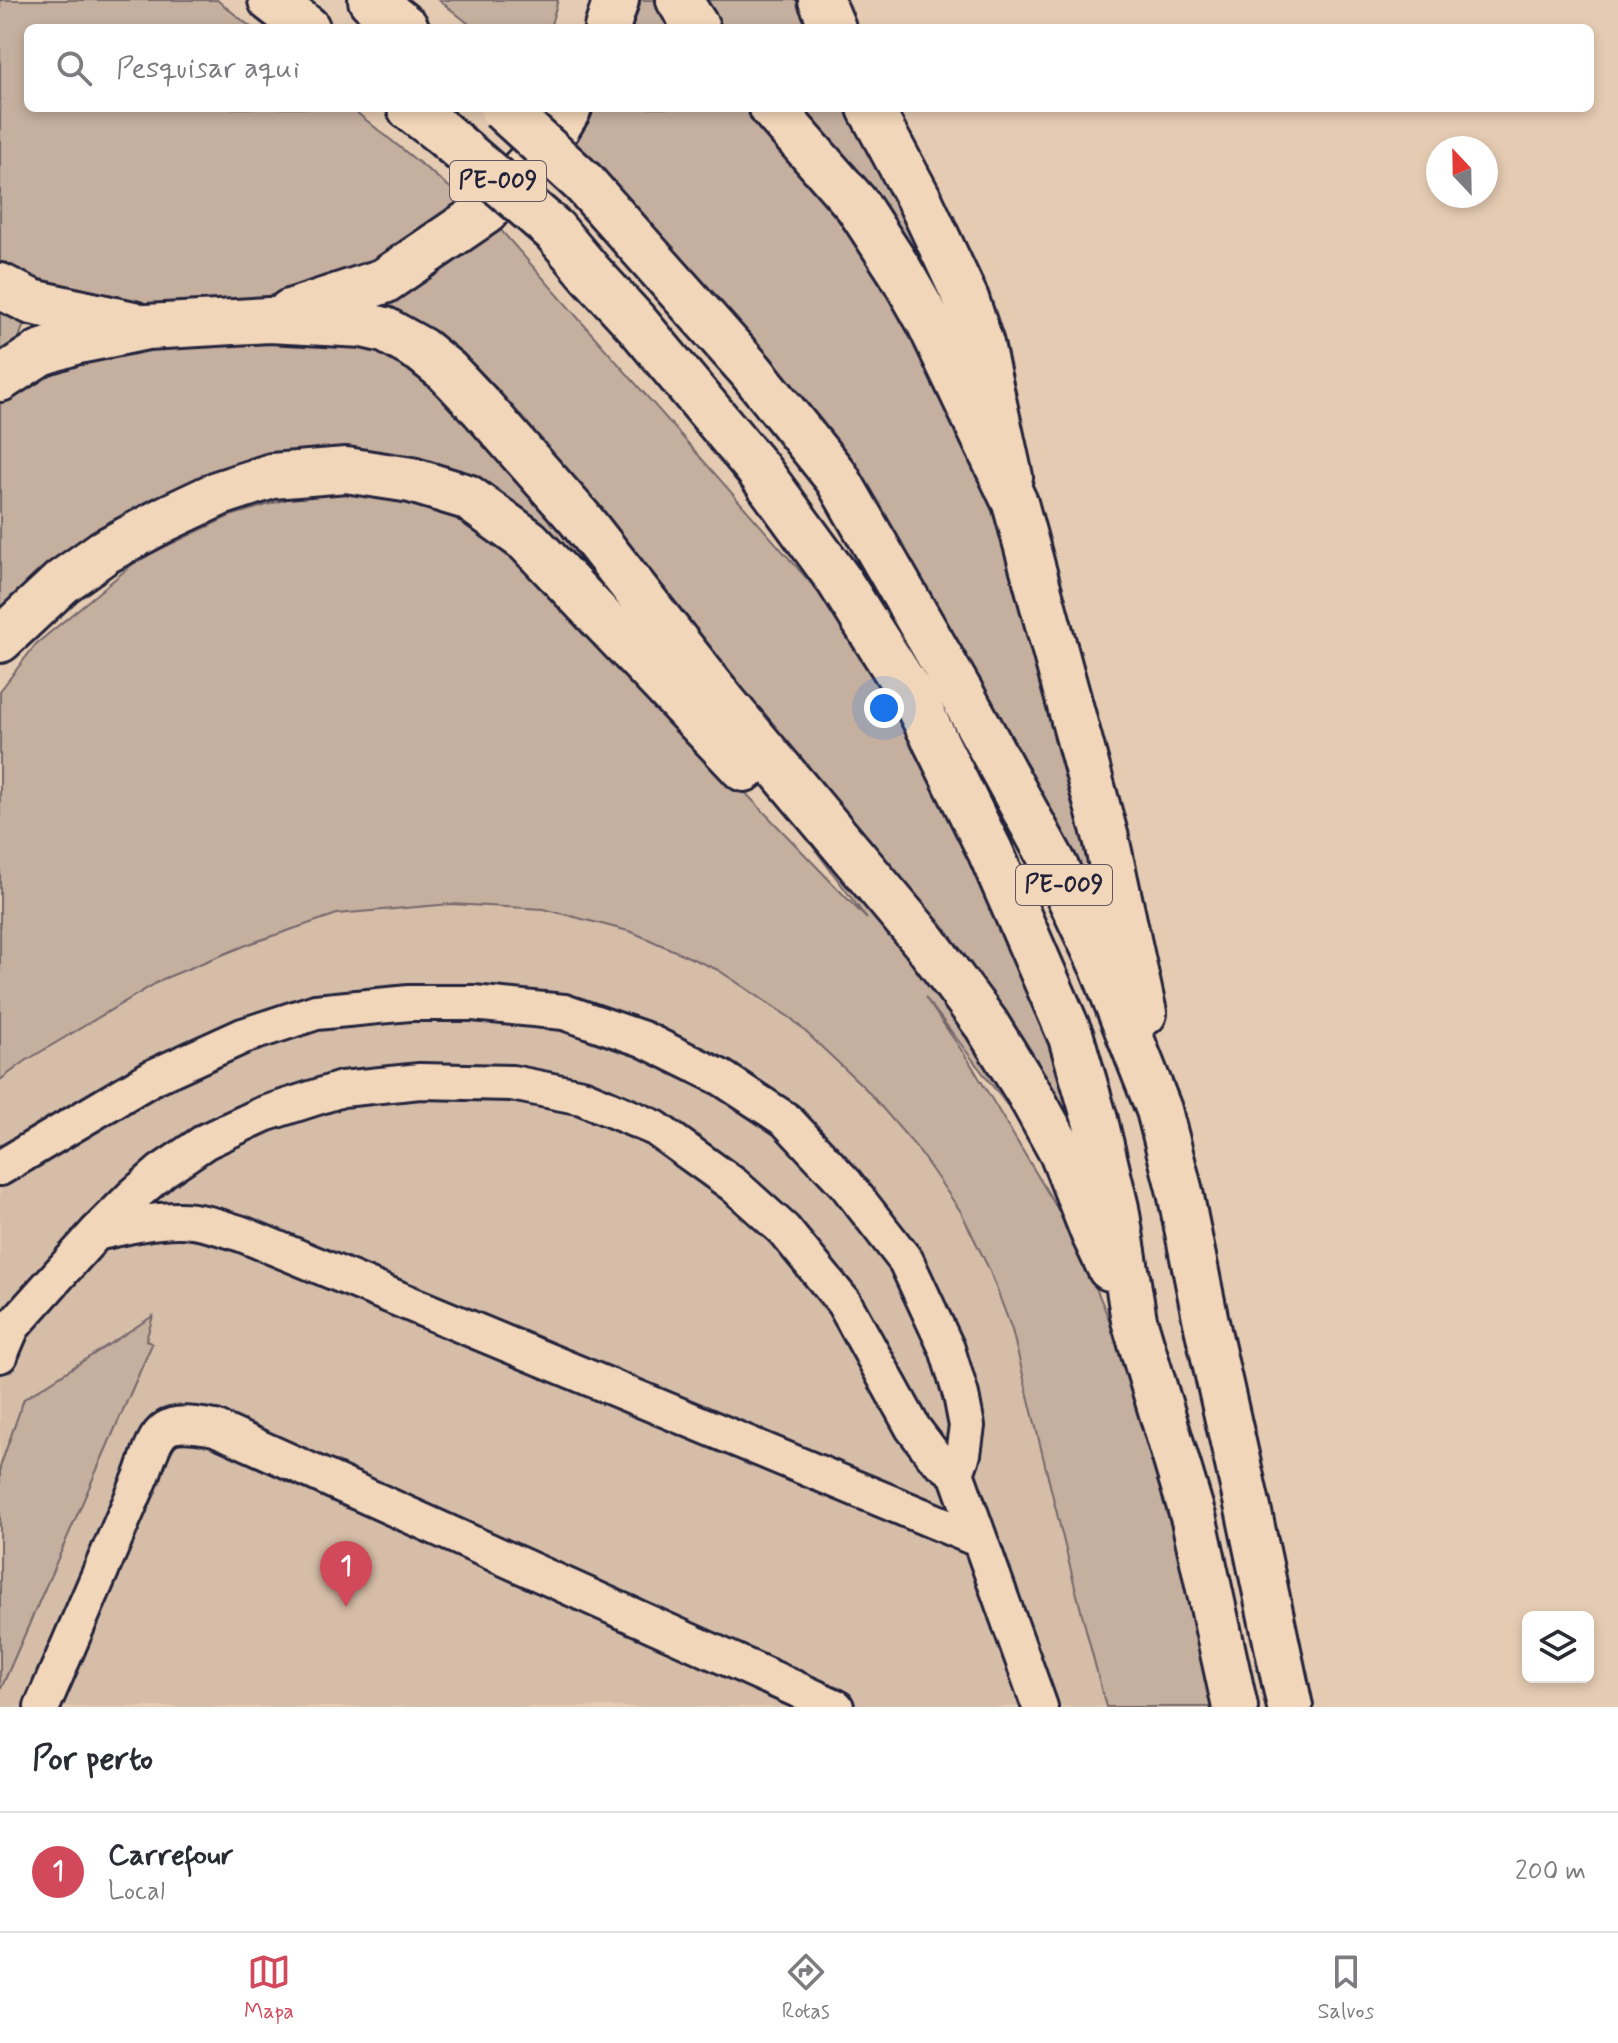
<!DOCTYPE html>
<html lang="pt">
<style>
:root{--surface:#fff;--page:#f7f7f7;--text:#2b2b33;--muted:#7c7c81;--line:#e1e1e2;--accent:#d1495b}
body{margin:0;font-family:Mynerve,sans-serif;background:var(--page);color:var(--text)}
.controls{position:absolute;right:24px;bottom:24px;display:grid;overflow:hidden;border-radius:12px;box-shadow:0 4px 12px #0003}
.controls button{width:72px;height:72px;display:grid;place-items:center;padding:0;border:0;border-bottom:2px solid var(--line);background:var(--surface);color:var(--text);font:40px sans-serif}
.compass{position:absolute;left:1426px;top:136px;width:72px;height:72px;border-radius:50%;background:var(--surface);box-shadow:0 4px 12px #0003;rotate:338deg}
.you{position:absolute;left:884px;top:708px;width:28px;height:28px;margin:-20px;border:6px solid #fff;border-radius:50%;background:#1a73e8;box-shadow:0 0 0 12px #1a73e833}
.badge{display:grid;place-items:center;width:52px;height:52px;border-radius:50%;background:var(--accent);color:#fff;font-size:26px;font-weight:700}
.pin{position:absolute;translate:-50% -66px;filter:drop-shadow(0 2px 4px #0008)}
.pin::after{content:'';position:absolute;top:42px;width:28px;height:24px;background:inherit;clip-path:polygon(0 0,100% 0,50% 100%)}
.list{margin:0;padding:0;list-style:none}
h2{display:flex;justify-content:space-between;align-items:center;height:104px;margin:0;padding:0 32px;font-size:34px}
h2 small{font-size:26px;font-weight:400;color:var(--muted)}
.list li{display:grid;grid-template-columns:52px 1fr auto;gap:24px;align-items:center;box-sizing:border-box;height:120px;padding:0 32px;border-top:2px solid var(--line)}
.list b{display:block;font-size:30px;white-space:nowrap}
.list p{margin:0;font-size:26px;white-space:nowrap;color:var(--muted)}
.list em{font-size:26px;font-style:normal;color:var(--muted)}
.icon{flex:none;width:44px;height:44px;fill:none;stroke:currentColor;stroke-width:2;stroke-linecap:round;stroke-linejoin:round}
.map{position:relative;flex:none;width:1618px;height:1707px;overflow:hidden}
.search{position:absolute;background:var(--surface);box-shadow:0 4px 12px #0003;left:24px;right:24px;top:24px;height:88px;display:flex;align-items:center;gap:20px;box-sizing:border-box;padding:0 28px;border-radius:12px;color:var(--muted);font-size:30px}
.sheet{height:224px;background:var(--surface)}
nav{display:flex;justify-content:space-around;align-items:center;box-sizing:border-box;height:112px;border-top:2px solid var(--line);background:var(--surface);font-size:22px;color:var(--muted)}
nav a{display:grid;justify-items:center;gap:4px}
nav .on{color:var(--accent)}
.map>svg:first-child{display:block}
.built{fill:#d5bda8}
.green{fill:#c5af9e;stroke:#74686c;stroke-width:2}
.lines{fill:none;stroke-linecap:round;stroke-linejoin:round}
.minor-casing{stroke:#22223b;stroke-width:40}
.major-casing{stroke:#22223b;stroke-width:50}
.highway-casing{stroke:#22223b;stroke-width:50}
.minor{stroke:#f2d6b9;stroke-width:34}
.major{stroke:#f2d6b9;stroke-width:44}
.highway{stroke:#f2d6b9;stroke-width:44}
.highway-bridge-casing{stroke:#22223b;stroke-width:50;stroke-linecap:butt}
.highway-bridge{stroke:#f2d6b9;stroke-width:44}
.labels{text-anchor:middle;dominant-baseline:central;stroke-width:6;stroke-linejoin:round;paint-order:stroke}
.shield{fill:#f2d6b9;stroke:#605861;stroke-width:2}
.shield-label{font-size:24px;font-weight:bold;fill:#22223b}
</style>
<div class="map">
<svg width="1618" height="1707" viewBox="0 0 1618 1707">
<rect width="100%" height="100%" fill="#e5cbb2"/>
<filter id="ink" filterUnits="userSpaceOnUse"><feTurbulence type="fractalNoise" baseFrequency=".0125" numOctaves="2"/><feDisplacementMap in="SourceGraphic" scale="16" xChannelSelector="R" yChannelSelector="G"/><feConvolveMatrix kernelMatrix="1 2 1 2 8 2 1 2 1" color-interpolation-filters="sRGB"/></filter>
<g filter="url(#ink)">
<path class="built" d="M 451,904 L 544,909 L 632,932 L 718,970 L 792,1019 L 865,1088 L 916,1147 L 961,1212 L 989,1269 L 1012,1330 L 1074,1583 L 1106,1707 L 0,1707 L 0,1080 L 27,1060 L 163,979 L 249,944 L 337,914 Z"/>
<path class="green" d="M 0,0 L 217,0 L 252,28 L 28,28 L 28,108 L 351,108 L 468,202 L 394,255 L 275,294 L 153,325 L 269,320 L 485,212 L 917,704 L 1045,978 L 1111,1242 L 925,997 L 969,1061 L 1075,1238 L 1138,1388 L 1226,1707 L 1106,1707 L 1074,1583 L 1012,1330 L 989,1269 L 961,1212 L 916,1147 L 865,1088 L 792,1019 L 718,970 L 632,932 L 544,909 L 451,904 L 337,914 L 249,944 L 163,979 L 27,1060 L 0,1080 L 0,691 L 36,644 L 139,559 L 230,516 L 294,497 L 369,492 L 440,507 L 506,551 L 627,670 L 867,919 L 781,804 L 527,545 L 411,480 L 220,493 L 63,553 L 0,617 L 0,389 L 146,327 L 32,302 L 6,374 L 0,379 Z
M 439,0 L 558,0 L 550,28 L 474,28 Z
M 616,0 L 821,0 L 835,28 L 605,28 Z
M 565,108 L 874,108 L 920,201 L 1048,623 L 1150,1041 L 855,477 L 549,141 Z
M 153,1316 L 146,1340 L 152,1344 L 0,1691 L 0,1467 L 24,1399 Z"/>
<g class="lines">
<defs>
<path id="minor" d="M 0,1168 L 153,1077 L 243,1036 L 316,1012 L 409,1003 L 473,1003 L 564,1012 L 643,1039 L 722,1078 L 786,1120 L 846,1184 L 906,1261 L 947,1349 L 961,1395 L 967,1426 L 963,1454 L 956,1473
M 96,1233 C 122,1227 151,1220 179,1220 C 201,1220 222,1228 242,1234 L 980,1540
M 0,1355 L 12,1327 L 96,1233 L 133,1196 L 162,1171 L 206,1141 L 264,1114 L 342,1089 L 420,1081 L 512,1083 L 582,1097 L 655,1128 L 734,1185 L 784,1230 L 844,1303 L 913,1428 L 935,1457 L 956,1473 L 1040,1707
M 42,1707 L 143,1473 C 159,1424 164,1419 215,1428 L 836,1707"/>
<path id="major" d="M 821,0 L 833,28
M 870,108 L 920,201 L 966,299 L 981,344 L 1010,477"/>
<path id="highway" d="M 271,0 L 307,28
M 371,0 L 406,28
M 679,0 L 697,28
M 607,28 L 616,0
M 410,108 L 441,132
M 772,108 L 857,205 L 900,271 L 929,322 L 1015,503 L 1106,838 L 1144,1013
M 584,183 L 751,371 L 837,478 L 963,697 L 1055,866 L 1104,970 L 1159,1110 L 1180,1192 L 1206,1322 L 1249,1513 L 1290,1707
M 554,230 L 591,274 L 637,324 L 757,468 L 838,579 L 917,704 L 990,851 L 1071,1037 L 1095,1120 L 1116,1208 L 1134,1320 L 1194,1520 L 1235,1707
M 0,286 L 32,302 L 133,324
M 290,312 L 384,281 L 485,212 L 549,141 L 569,108
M 0,379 L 40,353 L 74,342 L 147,327 L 269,320 L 363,325 L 385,330 L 421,350 L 447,371 L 482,408 L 580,519 L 725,704 L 925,942 L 986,1024 L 1030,1095 L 1062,1153 L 1093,1232 L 1110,1268
M 0,640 L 62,582 L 104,552 L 167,518 L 220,493 L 272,476 L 346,470 L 411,480 L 467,497 L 528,541 L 744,769"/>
</defs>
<use href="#minor" class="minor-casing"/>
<use href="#major" class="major-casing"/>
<use href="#highway" class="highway-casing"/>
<use href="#minor" class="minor"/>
<use href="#major" class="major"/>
<use href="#highway" class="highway"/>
<defs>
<path id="highway-bridge" d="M 502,108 L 584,183
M 441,132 L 554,230"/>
</defs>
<use href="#highway-bridge" class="highway-bridge-casing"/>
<use href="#highway-bridge" class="highway-bridge"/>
</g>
</g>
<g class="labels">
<g class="shield">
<rect x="450" y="161" width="96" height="40" rx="6"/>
<rect x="1016" y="865" width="96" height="40" rx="6"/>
</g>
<g class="shield-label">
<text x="498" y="181">PE-009</text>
<text x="1064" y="885">PE-009</text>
</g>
</g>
</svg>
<div class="controls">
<button><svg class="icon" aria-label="layers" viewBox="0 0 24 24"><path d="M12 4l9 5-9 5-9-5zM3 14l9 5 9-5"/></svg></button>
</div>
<svg class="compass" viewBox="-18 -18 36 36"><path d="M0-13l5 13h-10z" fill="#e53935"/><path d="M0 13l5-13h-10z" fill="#7c7c81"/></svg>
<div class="you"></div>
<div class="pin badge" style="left:346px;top:1607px">1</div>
<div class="search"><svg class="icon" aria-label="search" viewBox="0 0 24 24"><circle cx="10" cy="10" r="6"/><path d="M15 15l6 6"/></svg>Pesquisar aqui</div>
</div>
<section class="sheet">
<h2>Por perto<small></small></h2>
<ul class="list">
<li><span class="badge">1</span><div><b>Carrefour</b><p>Local</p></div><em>200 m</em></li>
</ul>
</section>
<nav>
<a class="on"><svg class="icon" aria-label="map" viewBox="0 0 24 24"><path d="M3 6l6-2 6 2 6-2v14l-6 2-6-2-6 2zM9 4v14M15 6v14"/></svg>Mapa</a>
<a><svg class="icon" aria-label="directions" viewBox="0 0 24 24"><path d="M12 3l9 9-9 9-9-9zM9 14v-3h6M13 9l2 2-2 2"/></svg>Rotas</a>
<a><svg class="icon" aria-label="saved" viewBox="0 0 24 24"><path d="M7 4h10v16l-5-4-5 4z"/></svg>Salvos</a>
</nav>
